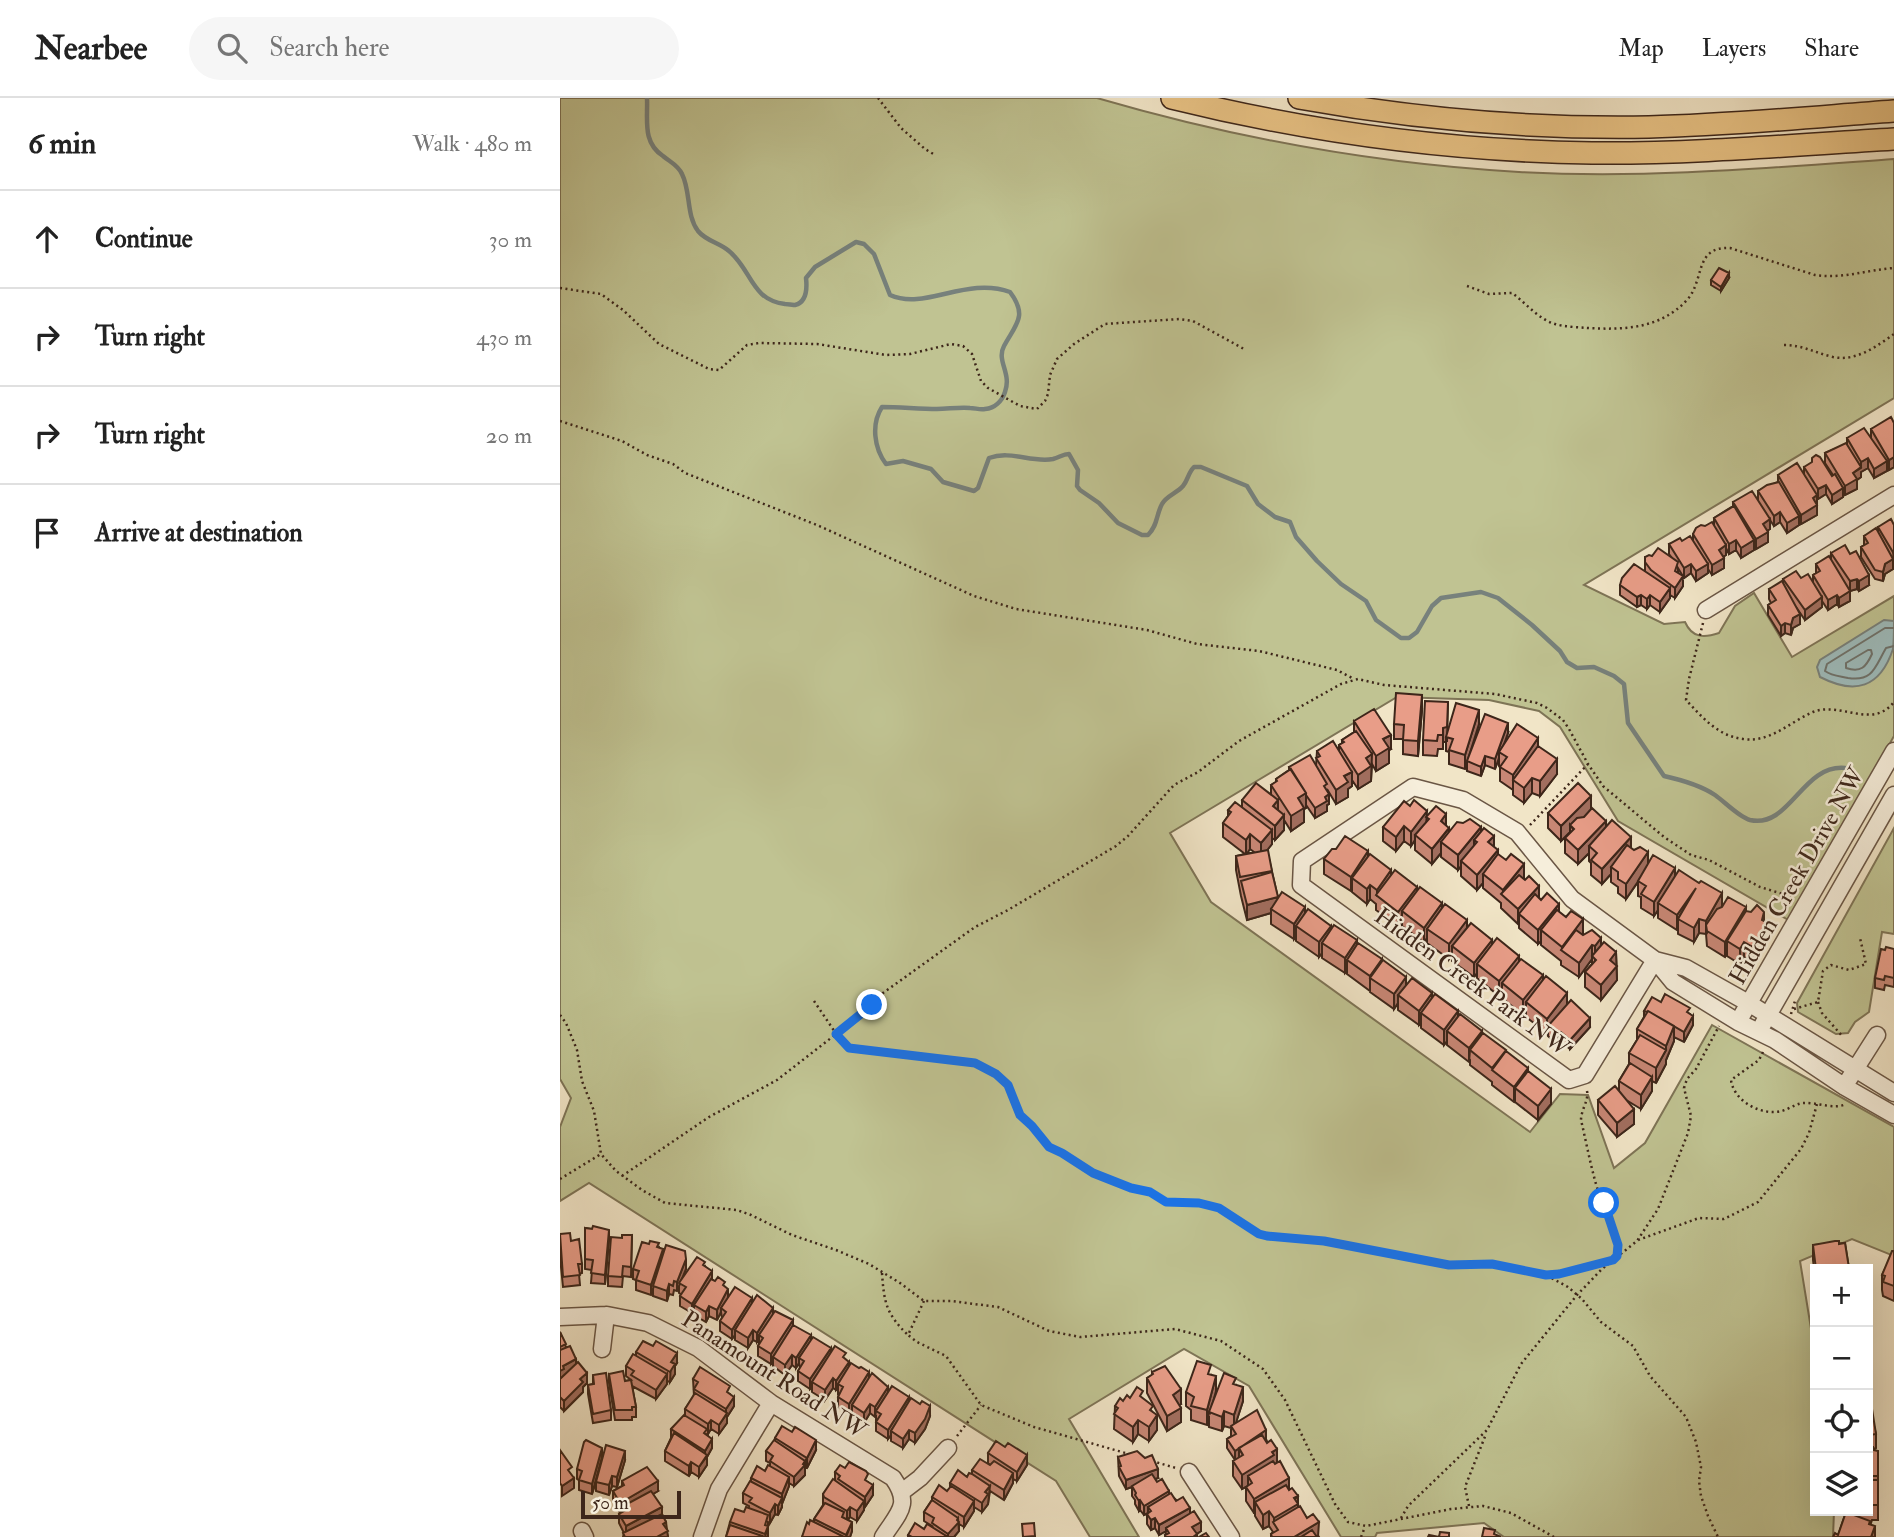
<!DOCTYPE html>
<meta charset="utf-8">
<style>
:root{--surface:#fff;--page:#f6f6f6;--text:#222;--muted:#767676;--line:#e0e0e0}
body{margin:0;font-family:"IM FELL Double Pica",serif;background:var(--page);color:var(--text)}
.controls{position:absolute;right:21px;bottom:21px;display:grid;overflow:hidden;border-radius:0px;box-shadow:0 7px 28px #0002}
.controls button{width:63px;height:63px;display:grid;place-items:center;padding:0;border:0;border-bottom:2px solid var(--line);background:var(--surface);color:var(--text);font:35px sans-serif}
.scale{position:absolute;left:21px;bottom:18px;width:100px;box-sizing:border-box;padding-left:7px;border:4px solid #3d261a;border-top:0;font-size:19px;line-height:24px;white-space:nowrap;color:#3d261a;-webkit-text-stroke:5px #f6eedb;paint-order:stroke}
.stop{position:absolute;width:21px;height:21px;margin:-16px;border:5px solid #1a73e8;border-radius:50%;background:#fff}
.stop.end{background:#1a73e8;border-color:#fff;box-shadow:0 2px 7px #0008}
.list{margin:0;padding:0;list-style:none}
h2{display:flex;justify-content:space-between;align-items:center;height:91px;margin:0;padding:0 28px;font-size:30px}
h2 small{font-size:23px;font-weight:400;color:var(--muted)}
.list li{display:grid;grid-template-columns:46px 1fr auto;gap:21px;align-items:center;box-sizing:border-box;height:98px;padding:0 28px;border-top:2px solid var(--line)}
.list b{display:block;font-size:26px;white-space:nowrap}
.list em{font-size:23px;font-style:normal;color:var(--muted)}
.icon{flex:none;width:38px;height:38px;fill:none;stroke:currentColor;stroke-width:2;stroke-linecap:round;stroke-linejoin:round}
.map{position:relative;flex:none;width:1334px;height:1439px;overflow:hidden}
header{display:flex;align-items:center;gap:42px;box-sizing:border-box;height:98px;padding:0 35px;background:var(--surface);border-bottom:2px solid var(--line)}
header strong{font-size:33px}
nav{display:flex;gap:38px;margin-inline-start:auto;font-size:24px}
.search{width:490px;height:63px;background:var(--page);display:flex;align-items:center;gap:18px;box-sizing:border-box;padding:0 24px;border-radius:38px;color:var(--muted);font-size:26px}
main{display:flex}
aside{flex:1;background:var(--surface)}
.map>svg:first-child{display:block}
.green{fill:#c0c392;stroke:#7e7456;stroke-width:2}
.water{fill:#9ebdbe;stroke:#77817c;stroke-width:2}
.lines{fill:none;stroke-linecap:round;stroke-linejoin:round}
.shore{stroke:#6e726c;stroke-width:2}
.stream{stroke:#77817c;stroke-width:4.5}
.minor-casing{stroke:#6a5645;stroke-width:19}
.major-casing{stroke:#3d261a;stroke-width:24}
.path{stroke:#3d261a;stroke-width:2.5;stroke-dasharray:2 3.5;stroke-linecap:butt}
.minor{stroke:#f6eedb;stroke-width:16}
.major{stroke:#e8c284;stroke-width:21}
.wall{fill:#c88775;stroke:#3d261a;stroke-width:2;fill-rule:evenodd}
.shaded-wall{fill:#a26e5f;stroke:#3d261a;stroke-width:2}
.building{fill:#e89d88;stroke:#3d261a;stroke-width:2}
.route{stroke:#1a73e8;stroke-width:9}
.labels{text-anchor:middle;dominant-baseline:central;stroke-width:5;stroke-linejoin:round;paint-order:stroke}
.street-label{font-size:24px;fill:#3d261a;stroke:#f6eedb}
</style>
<header>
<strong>Nearbee</strong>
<div class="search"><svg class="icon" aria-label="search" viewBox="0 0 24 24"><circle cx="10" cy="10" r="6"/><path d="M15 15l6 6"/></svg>Search here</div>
<nav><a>Map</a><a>Layers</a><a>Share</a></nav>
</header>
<main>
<aside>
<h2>6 min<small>Walk · 480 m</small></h2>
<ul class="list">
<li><svg class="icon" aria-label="ahead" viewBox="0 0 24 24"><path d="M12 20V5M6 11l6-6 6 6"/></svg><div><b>Continue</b></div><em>30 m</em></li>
<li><svg class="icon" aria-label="right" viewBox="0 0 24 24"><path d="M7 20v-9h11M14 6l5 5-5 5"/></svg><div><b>Turn right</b></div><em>430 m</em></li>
<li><svg class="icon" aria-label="right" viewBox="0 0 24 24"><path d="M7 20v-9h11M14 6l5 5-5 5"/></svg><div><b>Turn right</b></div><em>20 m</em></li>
<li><svg class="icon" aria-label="arrive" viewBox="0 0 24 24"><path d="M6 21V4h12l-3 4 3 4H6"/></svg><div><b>Arrive at destination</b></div></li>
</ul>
</aside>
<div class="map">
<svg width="1334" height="1439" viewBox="0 0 1334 1439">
<rect width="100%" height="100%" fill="#f1e5c7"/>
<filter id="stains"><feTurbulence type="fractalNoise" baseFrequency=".00286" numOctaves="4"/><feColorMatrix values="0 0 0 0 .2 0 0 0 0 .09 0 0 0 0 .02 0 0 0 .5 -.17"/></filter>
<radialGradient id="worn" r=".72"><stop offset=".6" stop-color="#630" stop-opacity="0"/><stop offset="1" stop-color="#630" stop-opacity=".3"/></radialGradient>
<path class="green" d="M 0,0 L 537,0 C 674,40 816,66 959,74 C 1084,81 1209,70 1334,61 L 1334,300 L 1024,487 L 1104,526 L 1125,524 C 1132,540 1144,540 1159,535 L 1175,508 L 1194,495 L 1232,559 L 1334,498 L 1334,638 L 1230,823 L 1058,723 L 1000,629 L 979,613 L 929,602 L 837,599 L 610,735 L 651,804 L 970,1034 L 1000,996 L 1028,997 L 1054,1070 L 1085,1045 L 1152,927 L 1334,1029 L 1334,1158 L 1292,1141 L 1240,1163 L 1255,1255 L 1255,1413 L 1274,1413 L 1273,1439 L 944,1439 L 924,1425 L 817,1435 L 815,1439 L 781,1439 L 689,1288 L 624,1251 L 509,1321 L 579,1439 L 530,1439 L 496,1383 L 29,1085 L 0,1103 L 0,1029 L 11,1000 L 0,981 Z
M 1334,730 L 1334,836 L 1322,834 L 1309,914 L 1295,924 L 1288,935 L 1276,936 L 1238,914 L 1237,905 Z"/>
<path class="water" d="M 1324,522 L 1334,523 C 1334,531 1334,543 1333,551 C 1320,590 1295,597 1260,579 L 1257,569 L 1260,562 Z"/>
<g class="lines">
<path class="shore" d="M 1334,530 L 1325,530 L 1267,566 L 1265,573 C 1272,578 1279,578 1288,580 C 1313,584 1315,569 1326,550 L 1334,548
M 1308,552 L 1311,552 L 1312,556 C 1306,569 1301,575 1286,570 L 1286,565 Z"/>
<path class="stream" d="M 87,0 C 88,22 82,44 103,58 C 110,64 118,67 122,76 C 131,94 126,117 138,133 C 146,143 160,145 169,153 C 192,172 191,202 225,206 C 226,206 234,207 235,207 C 247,204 247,189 246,180 L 255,169 L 296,144 L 304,146 L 314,156 L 330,197 C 365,213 406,178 450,194 C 468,218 456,226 444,248 C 436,263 452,275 445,294 C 442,303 435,310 425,311 C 420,312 415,310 410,310 C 399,309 388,311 377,311 C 359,311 340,309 322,309 C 311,326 314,350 326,366 L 343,363 L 371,371 L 383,384 L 414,393 L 418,390 L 429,360 C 451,352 471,365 493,361 C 500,359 503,356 509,356 L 518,372 L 517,388 L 520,392 L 539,405 L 558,425 L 582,437 L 588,437 C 598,427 596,417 602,406 C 606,398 617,395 623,388 C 628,382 628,375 634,369 L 641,369 L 687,388 L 698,406 L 715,419 L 730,424 L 736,439 L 757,463 L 781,486 L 806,503 L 816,522 L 841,540 L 849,540 L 857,534 L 872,508 L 881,500 L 921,494 L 938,500 L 972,527 L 1000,553 L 1007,564 L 1017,570 L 1034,569 L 1054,578 L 1064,586 L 1068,625 L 1104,678 C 1122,682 1140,687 1155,697 C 1165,704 1179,719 1190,722 C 1230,731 1242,666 1285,670"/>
<defs>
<path id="minor" d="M 1146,512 L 1334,397
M 1095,862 L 1025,977 L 1009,982 L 741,787 L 742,763 L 853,689 L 903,702 L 957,734 L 1012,801 L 1095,862 L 1113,884 L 1178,924 L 1215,942 L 1285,989 L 1334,1017
M 1095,862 L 1126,870 L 1190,906 L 1334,995
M 1178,924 L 1334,653
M 1203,926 L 1334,697
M 1289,981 L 1317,937
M 0,1219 L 47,1217 L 88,1225 L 138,1250 L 211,1305 L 333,1380 C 352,1407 338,1415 323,1439
M 42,1251 L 46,1217
M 629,1374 L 671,1439
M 343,1393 L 360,1380 L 388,1350
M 22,1433 L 25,1439
M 142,1439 L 159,1391 L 211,1305"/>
<path id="major" d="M 612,0 C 749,34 890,53 1032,55 C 1133,56 1233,47 1334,41
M 739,0 C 854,21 972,31 1089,29 C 1171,27 1253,19 1334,13"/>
</defs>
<use href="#minor" class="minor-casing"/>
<use href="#major" class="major-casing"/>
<path class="path" d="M 318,0 L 341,30 L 365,51 L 375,57
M 907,188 L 929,196 L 952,195 C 966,205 978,221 995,226 C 1005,229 1017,229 1027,230 C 1064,232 1100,231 1127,202 C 1145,182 1134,148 1170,150 L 1255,177 C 1284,181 1306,172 1334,170
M 0,190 L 41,196 L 63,212 L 99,246 L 149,271 L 159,272 L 187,247 L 199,245 L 257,246 L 326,257 L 350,256 L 391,246 L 403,248 L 412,256 L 421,283 L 428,290 L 460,308 L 477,311 L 485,303 L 488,296 L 490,277 L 497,261 L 514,246 L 545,226 L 619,221 L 633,223 L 684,251
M 1224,247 C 1242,247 1256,255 1273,259 C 1296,264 1317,248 1334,236
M 0,323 L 62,343 L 87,357 L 113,366 L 125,375 L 257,427 L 414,498 L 456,511 L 587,532 L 637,546 L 699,553 L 777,572 L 794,581
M 1143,525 L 1129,581 L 1126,602 C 1143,620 1158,638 1183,641 C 1210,645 1230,624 1253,614 C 1281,603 1312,632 1334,604
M 970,727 L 1028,666
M 254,903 L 279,940 L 289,950 L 408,963 L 436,976 L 448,987 L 460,1016 L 472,1028 L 489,1049 L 502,1054 L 533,1075 L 571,1090 L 590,1094 L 606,1104 L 640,1105 L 659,1110 L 699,1136 L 707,1138 L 764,1143 L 889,1167 L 932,1166 L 956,1169 L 986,1177 L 1008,1189 L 1022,1201 L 1041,1224 L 1073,1248 L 1090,1278 L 1126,1319 L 1136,1344 L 1141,1369 L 1139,1383 L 1141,1398 L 1148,1418 L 1158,1439
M 1258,904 L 1262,915 L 1283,939
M 1234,911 L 1258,904 L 1263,873 L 1271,867 L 1289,872 L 1306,866 L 1300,840
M 1231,916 L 1235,903
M 0,917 L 6,925 L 17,952 L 22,983 L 34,1013 L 41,1056 L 56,1073 L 82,1092 L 105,1105 L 177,1112 L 191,1117 L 232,1137 L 276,1152 L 309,1166 L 340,1185 L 364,1203 L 391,1203 L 438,1209 L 489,1233 L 520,1239 L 615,1231 L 661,1243 L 703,1271 L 725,1302 L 775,1406 L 788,1424 L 806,1428 L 891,1411 L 923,1408 L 951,1415 L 994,1439
M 1203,954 L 1199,962 L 1171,982 C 1174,1004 1202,1018 1222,1013 C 1229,1011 1235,1006 1243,1005 C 1257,1004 1274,1012 1286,1006
M 1027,993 C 1029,1002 1021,1012 1021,1022 C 1026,1043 1030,1065 1036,1086 C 1043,1111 1059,1131 1057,1158
M 62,1078 L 149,1019 L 217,982 L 289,926 L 323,895 L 415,829 L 448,812 L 556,748 L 568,738 L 614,687 L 638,674 L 679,643 L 781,586 L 798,581 L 824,587 L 935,596 L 977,605 L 987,610 L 1003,622 L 1009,631 L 1028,666 L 1043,688 L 1104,739 L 1131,757 L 1149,762 L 1200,789 L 1233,799
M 0,1081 L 41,1056
M 1078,1142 L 1139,1120 L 1164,1121 L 1198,1104 L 1241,1051 L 1249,1035 L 1257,1006
M 322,1175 C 324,1204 326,1216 348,1237
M 988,1177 L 1050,1163
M 364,1203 L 348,1237 L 357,1244 L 386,1258 L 421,1307 L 474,1329 L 569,1356
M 397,1338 L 421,1307
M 592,1363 L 616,1370
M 909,1408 L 905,1389 L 926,1336
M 841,1420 L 848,1408 L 927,1332 L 961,1266 L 1017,1197 L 1042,1171 L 1077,1143 L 1098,1111 L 1128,1035 L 1131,1018 L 1124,990 L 1127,981 L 1136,971 L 1159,928
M 801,1439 L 805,1429"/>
<use href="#minor" class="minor"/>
<use href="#major" class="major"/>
</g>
<path class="wall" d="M 1169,180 L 1161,193 L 1151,187 L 1151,182 Z
M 1334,325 L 1334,369 L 1329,372 L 1327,369 L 1327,373 L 1314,380 L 1308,370 L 1301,374 L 1301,379 L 1297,382 L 1297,391 L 1285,397 L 1283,394 L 1283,399 L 1272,406 L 1266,396 L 1258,401 L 1257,400 L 1257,417 L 1241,426 L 1239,424 L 1239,427 L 1227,435 L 1220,424 L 1214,428 L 1210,422 L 1210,431 L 1207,433 L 1208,444 L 1196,451 L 1194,447 L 1194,452 L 1181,460 L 1176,452 L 1169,456 L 1166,450 L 1166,457 L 1163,459 L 1164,470 L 1152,477 L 1148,471 L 1148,475 L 1136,483 L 1131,475 L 1124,480 L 1118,470 L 1118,474 L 1123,488 L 1115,500 L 1110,497 L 1110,500 L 1100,514 L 1090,507 L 1087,511 L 1081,507 L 1077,509 L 1060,497 L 1060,487 L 1085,474 L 1085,459 L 1092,458 L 1112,460 L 1109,456 L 1109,446 L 1133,443 L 1133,436 L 1145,428 L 1154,427 L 1154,420 L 1173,408 L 1173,404 L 1198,402 L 1198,393 L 1218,384 L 1218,377 L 1244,376 L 1244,369 L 1272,378 L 1273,377 L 1265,365 L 1265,355 L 1287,346 L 1287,340 L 1311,340 L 1311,331 Z
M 1334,427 L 1333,471 L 1325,476 L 1323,483 L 1315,481 L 1301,459 L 1301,449 L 1304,447 L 1304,438 L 1318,434 L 1318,429 Z
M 1271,455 L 1309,487 L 1299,493 L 1297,491 L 1290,493 L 1290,503 L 1279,509 L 1277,506 L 1268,512 L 1262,503 L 1262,509 L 1245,522 L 1236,509 L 1240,526 L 1233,530 L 1231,537 L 1225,535 L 1221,538 L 1208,517 L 1208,507 L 1211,505 L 1209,501 L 1209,491 L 1223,487 L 1223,481 L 1241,480 L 1253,483 L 1253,477 L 1256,475 L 1256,466 L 1271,461 Z
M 862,612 L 858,658 L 843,656 L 843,641 L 834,641 L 834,626 Z
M 794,623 L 831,651 L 829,652 L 829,665 L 816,673 L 812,666 L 811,683 L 798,691 L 792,682 L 792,688 L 788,691 L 788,699 L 776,706 L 767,691 L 769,706 L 767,707 L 767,713 L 755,720 L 746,707 L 746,710 L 744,711 L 744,724 L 731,733 L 724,722 L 724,732 L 715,742 L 712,740 L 712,746 L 707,752 L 718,800 L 797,847 L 822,864 L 846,887 L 872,899 L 946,954 L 968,974 L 991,1006 L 978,1022 L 955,1004 L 955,1002 L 954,1004 L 932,987 L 932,984 L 910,967 L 910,963 L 909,964 L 887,947 L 887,943 L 884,947 L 861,930 L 861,925 L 859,927 L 838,912 L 838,905 L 834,911 L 810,894 L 810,892 L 810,893 L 787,876 L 787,873 L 785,875 L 762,860 L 762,855 L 759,859 L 736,843 L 736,838 L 734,841 L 711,826 L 711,815 L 687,822 L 681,798 L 676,772 L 676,758 L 685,756 L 663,739 L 663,725 L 668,718 L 668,712 L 682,709 L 682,702 L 711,697 L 711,687 L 716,684 L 716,681 L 729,672 L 729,669 L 756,668 L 757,653 L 779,653 L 779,647 L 782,645 L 782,642 L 794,634 ZM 690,751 L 694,754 L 686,756 Z
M 919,626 L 910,657 L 948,635 L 944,645 L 978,648 L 997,676 L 980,698 L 972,695 L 964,705 L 953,697 L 953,692 L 940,683 L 940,669 L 939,668 L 939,660 L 935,671 L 925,667 L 921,678 L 907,673 L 907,665 L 905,671 L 889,666 L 889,654 L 886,653 L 886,644 L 883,644 L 883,651 L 878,651 L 877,658 L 863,657 L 863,642 L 887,633 Z
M 850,708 L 867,718 L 886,728 L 889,734 L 921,734 L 934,749 L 938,757 L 964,781 L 979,800 L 999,814 L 1022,836 L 1041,848 L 1056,854 L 1057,882 L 1041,902 L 1025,889 L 1025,874 L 1032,866 L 1032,861 L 1019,879 L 1001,867 L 1001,863 L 981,847 L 981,843 L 978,846 L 959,830 L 959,824 L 958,826 L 941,810 L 941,805 L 923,790 L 923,785 L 917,792 L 901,778 L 901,768 L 898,772 L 881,759 L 881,755 L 872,766 L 855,752 L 855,742 L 851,748 L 844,743 L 836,753 L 823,743 L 823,729 Z
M 1031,712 L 1046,729 L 1088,766 L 1115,780 L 1162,809 L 1186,814 L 1204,823 L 1208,840 L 1193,864 L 1184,859 L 1180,866 L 1167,858 L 1167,855 L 1165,859 L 1147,848 L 1146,836 L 1139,835 L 1134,844 L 1118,836 L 1118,830 L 1117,832 L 1098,820 L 1098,812 L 1094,818 L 1081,810 L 1081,799 L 1078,798 L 1078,784 L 1066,801 L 1058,795 L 1058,789 L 1051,784 L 1051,776 L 1042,786 L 1031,777 L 1031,765 L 1029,763 L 1029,755 L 1018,766 L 1005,755 L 1005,740 L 1010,734 L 1001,743 L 988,730 L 988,715 Z
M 808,758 L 831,777 L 882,810 L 907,830 L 932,847 L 959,863 L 983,883 L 1030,929 L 1010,951 L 1001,943 L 998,947 L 988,938 L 988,934 L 987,935 L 966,919 L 966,914 L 963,917 L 942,900 L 942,894 L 939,898 L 917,880 L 917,875 L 914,879 L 892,863 L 892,856 L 889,861 L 867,845 L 867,840 L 864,844 L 842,828 L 842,824 L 838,828 L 816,812 L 816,806 L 810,801 L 807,806 L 792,794 L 792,791 L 791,793 L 764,776 L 764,761 Z
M 1334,851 L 1334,889 L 1325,887 L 1324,892 L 1315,890 L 1315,880 L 1325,852 Z
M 1101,904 L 1130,916 L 1133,927 L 1124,944 L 1114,939 L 1114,943 L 1106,962 L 1106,966 L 1096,985 L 1092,983 L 1092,993 L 1081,1011 L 1066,1002 L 1074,1026 L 1057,1039 L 1038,1017 L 1038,1002 L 1059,994 L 1059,983 L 1069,966 L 1069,955 L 1077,942 L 1077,931 L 1084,919 L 1084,913 Z
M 25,1130 L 32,1131 L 49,1142 L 45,1186 L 31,1185 L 32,1172 L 25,1171 Z
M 0,1136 L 11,1143 L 22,1166 L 22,1175 L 19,1176 L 20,1187 L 3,1189 L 0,1159 Z
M 72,1137 L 71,1179 L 63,1178 L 62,1189 L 48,1188 L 48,1178 L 62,1140 Z
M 1285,1145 L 1289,1171 L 1255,1171 L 1255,1179 L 1253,1162 L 1253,1147 Z
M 99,1149 L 103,1158 L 126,1171 L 121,1183 L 145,1168 L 152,1182 L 165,1189 L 168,1199 L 192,1204 L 233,1228 L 251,1242 L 271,1255 L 286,1262 L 289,1269 L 328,1294 L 349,1304 L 370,1318 L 365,1331 L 355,1345 L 349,1341 L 343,1350 L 331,1343 L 331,1337 L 328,1341 L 316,1333 L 316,1317 L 315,1319 L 310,1315 L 304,1325 L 292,1317 L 292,1312 L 289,1316 L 278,1309 L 278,1299 L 279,1296 L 278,1296 L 278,1290 L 276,1292 L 273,1290 L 265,1302 L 252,1294 L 252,1289 L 250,1291 L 238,1283 L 238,1273 L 240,1270 L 239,1265 L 236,1270 L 232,1267 L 225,1277 L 213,1268 L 213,1264 L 211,1266 L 198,1258 L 198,1248 L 199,1246 L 199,1241 L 197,1244 L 193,1242 L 188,1250 L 175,1242 L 175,1237 L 172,1241 L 160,1233 L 160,1223 L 162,1220 L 161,1214 L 157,1222 L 149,1218 L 146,1224 L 134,1217 L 134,1212 L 132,1215 L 120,1208 L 120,1198 L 121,1196 L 119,1195 L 119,1187 L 117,1193 L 114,1192 L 113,1197 L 109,1196 L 107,1203 L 93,1198 L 93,1190 L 91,1197 L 76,1192 L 76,1182 L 73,1181 L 73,1171 Z
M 1334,1153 L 1334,1203 L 1323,1198 L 1322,1192 L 1322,1177 Z
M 0,1234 L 6,1249 L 27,1285 L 23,1289 L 23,1294 L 4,1313 L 0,1309 Z
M 76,1254 L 117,1265 L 115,1268 L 115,1276 L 110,1284 L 107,1283 L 107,1286 L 96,1301 L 72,1288 L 76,1309 L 76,1319 L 72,1319 L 72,1322 L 55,1322 L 49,1285 L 49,1276 L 65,1283 L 71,1282 L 66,1278 L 66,1268 L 76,1258 Z
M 592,1274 L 621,1306 L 619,1307 L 621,1324 L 607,1333 L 587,1295 L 587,1280 L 592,1277 Z
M 33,1277 L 51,1312 L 51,1322 L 33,1325 L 28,1296 L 28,1287 L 33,1286 Z
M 651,1277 L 656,1293 L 653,1305 L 676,1287 L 683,1303 L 676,1324 L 706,1341 L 729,1392 L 738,1398 L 738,1409 L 759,1439 L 711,1439 L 711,1436 L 713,1434 L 709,1428 L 703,1431 L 695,1418 L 695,1415 L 694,1415 L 686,1403 L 686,1389 L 688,1388 L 682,1391 L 673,1378 L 673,1363 L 675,1362 L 667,1350 L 667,1341 L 671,1338 L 671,1330 L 664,1328 L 662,1333 L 649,1329 L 649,1318 L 647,1327 L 631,1322 L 631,1312 L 626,1308 L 626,1294 Z
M 133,1281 L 170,1296 L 174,1308 L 167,1319 L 167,1325 L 159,1336 L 151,1331 L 148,1336 L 147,1335 L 152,1350 L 147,1359 L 147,1367 L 139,1379 L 131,1374 L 129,1378 L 105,1363 L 105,1353 L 111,1340 L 111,1331 L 125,1317 L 125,1311 L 134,1298 Z
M 1308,1282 L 1310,1300 L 1310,1311 L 1316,1336 L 1316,1350 L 1313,1351 L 1313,1352 L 1318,1353 L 1318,1422 L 1312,1422 L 1311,1425 L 1310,1425 L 1315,1439 L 1278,1437 L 1285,1417 L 1285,1413 L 1308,1413 Z
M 570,1300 L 583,1301 L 593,1315 L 597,1332 L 589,1343 L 578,1336 L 573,1344 L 554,1331 L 555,1308 Z
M 215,1340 L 256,1352 L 247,1370 L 245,1369 L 245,1377 L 234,1388 L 229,1385 L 229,1388 L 222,1406 L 222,1409 L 218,1417 L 215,1416 L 210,1425 L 208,1424 L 208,1439 L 166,1439 L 170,1424 L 189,1410 L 189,1408 L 183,1405 L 183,1395 L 191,1383 L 191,1380 L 205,1373 L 210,1368 L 210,1365 L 206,1363 L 206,1353 L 215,1343 Z
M 428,1355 L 467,1367 L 457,1383 L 453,1381 L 453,1385 L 444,1402 L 430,1393 L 428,1406 L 422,1414 L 414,1409 L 414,1413 L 404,1429 L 399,1426 L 399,1433 L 394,1439 L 348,1439 L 348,1437 L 372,1428 L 364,1423 L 364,1414 L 372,1402 L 372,1399 L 387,1393 L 390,1390 L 390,1385 L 412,1376 L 412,1372 L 430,1367 L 428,1365 Z
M 42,1359 L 65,1362 L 57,1389 L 52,1388 L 49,1397 L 36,1393 L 36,1384 L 32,1396 L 19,1392 L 19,1382 L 17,1381 L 17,1371 Z
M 558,1359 L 598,1380 L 595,1381 L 597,1384 L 630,1415 L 641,1433 L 637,1436 L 637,1439 L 605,1439 L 606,1433 L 599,1437 L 595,1430 L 591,1432 L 587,1426 L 587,1416 L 588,1415 L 584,1417 L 580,1412 L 579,1413 L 575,1406 L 575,1402 L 572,1398 L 572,1389 L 566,1391 L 559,1378 Z
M 275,1374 L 308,1384 L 313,1397 L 305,1409 L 304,1408 L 304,1412 L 297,1423 L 290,1419 L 288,1422 L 292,1433 L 290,1439 L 242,1439 L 249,1426 L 254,1424 L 254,1421 L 263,1407 L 263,1396 L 275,1382 Z
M 62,1383 L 98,1393 L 93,1396 L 102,1416 L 108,1439 L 63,1439 L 64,1435 L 59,1425 L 59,1416 L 60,1415 L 53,1402 L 53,1393 L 62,1388 Z"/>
<path class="shaded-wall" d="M 1169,175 L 1169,180 L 1161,193 L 1161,189 Z
M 1334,359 L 1334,369 L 1329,372 L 1329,362 Z
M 1308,360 L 1308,370 L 1301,374 L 1301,379 L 1297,382 L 1297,391 L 1285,397 L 1285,388 L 1293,375 L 1301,370 L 1301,364 Z
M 1327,363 L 1327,373 L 1314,380 L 1314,371 Z
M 1266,387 L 1266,396 L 1258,401 L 1258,391 Z
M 1283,390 L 1283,399 L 1272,406 L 1272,397 Z
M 1257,397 L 1257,417 L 1241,426 L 1241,417 L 1253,400 Z
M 1220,414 L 1220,424 L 1214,428 L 1214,418 Z
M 1239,418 L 1239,427 L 1227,435 L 1227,425 Z
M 1210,421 L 1210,431 L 1203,435 L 1203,426 Z
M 1208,434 L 1208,444 L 1196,451 L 1196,441 Z
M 1176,442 L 1176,452 L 1169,456 L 1169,446 Z
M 1194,442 L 1194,452 L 1181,460 L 1181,450 Z
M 1166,447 L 1166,457 L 1159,461 L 1159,452 Z
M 1164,460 L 1164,470 L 1152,477 L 1152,467 Z
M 1333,461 L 1333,471 L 1325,476 L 1323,483 L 1323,474 L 1325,466 Z
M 1131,466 L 1131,475 L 1124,480 L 1124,470 Z
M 1148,466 L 1148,475 L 1136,483 L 1136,473 Z
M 1309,477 L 1309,487 L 1299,493 L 1299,483 Z
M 1123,478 L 1123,488 L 1115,500 L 1115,490 Z
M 1297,481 L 1297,491 L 1290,493 L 1290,483 Z
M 1110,490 L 1110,500 L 1100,514 L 1100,504 Z
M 1290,493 L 1290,503 L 1279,509 L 1279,500 Z
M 1081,497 L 1081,507 L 1077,509 L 1077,499 Z
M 1090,497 L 1090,507 L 1087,511 L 1087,501 Z
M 1277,497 L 1277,506 L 1268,512 L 1268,502 Z
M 1262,499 L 1262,509 L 1245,522 L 1245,512 Z
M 1240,516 L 1240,526 L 1233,530 L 1231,537 L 1231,527 L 1233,520 Z
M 1225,525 L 1225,535 L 1221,538 L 1221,528 Z
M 862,597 L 862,612 L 858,658 L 858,643 Z
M 888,604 L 887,644 L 887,639 L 886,639 L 886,644 L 883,644 L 883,651 L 883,630 Z
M 919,612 L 919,626 L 905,671 L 905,657 Z
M 948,625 L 948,635 L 941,655 L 939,654 L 939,660 L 935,671 L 935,661 Z
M 831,637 L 831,651 L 829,652 L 829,665 L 816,673 L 816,658 L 823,641 Z
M 978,640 L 978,654 L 953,682 L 953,692 L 953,677 Z
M 812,656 L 811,683 L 798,691 L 798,677 L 806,660 Z
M 925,658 L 925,667 L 921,678 L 921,669 Z
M 997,661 L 997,676 L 980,698 L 980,683 Z
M 792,674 L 792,688 L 788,691 L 788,699 L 776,706 L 776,692 L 784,678 Z
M 972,680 L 972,695 L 964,705 L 964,690 Z
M 746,695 L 746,710 L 744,711 L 744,724 L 731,733 L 731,718 L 738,700 Z
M 769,696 L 769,706 L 767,707 L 767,713 L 755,720 L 755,710 L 765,699 Z
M 1031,698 L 1031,712 L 1013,731 L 1010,727 L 1010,734 L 1001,743 L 1001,728 Z
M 718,702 L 718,717 L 713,708 Z
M 867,713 L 866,729 L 855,737 L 855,742 L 851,748 L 851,734 Z
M 886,716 L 886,730 L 881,723 Z
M 724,717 L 724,732 L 715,742 L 715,728 Z
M 1046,723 L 1046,738 L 1029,748 L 1029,755 L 1018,766 L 1018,752 Z
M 844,728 L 844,743 L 836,753 L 836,739 Z
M 921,729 L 921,744 L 914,742 L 914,752 L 901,763 L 901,768 L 898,772 L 898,757 Z
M 889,730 L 889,745 L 881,744 L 881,755 L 872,766 L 872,751 Z
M 712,732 L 712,746 L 701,760 L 701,745 Z
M 690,736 L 690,751 L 686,757 L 686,742 Z
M 934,738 L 934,753 L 928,744 Z
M 1071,739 L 1071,753 L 1051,769 L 1051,776 L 1042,786 L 1042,771 Z
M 938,752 L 938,767 L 923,776 L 923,785 L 917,792 L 917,777 Z
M 808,753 L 808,768 L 792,780 L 792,791 L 791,793 L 791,779 Z
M 1088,754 L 1088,769 L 1066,801 L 1066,786 Z
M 964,766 L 964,781 L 947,801 L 943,797 L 943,792 Z
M 1115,770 L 1115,784 L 1098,805 L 1098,812 L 1094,818 L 1094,804 Z
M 831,772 L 831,787 L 817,797 L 817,792 Z
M 810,787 L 810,801 L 807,806 L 807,791 Z
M 979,788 L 979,802 L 959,816 L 959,824 L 958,826 L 958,811 Z
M 857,789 L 857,804 L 842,813 L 842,824 L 838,828 L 838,814 Z
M 1136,790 L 1118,821 L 1118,830 L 1117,832 L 1117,817 Z
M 1162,795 L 1162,810 L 1147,835 L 1146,827 L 1146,837 L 1146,823 Z
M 718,799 L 718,813 L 711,811 L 711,815 L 687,822 L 687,807 Z
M 882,805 L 882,820 L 867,831 L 867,840 L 864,844 L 864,830 Z
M 999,806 L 999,820 L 981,832 L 981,843 L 978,846 L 978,832 Z
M 745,809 L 745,824 L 736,828 L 736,838 L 734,841 L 734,826 Z
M 1186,809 L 1186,824 L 1167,843 L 1167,855 L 1165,859 L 1165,844 Z
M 1204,814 L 1204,828 L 1208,825 L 1208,840 L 1193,864 L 1193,849 Z
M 1023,821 L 1023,836 L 1007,856 L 1002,852 L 1002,849 Z
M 1139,821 L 1139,835 L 1134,844 L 1134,830 Z
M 907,822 L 907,836 L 892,848 L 892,856 L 889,861 L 889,846 Z
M 771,828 L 771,842 L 762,845 L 762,855 L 759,859 L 759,844 Z
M 1041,840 L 1041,855 L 1035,862 L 1035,848 Z
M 797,842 L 797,857 L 787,862 L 787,873 L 785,875 L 785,860 Z
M 932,842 L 932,856 L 917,866 L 917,875 L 914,879 L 914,865 Z
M 1184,844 L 1184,859 L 1180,866 L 1180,851 Z
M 1032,847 L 1032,861 L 1019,879 L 1019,865 Z
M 1056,854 L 1057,882 L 1041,902 L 1041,887 L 1050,862 Z
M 959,858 L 959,872 L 942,885 L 942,894 L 939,898 L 939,883 Z
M 822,861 L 822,876 L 810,880 L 810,893 L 810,878 Z
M 983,877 L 983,892 L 966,904 L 966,914 L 963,917 L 963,902 Z
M 846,879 L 846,893 L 838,897 L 838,905 L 834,911 L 834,896 Z
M 872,895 L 872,910 L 861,915 L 861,925 L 859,927 L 859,913 Z
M 1007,895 L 1007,910 L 988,928 L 988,934 L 987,935 L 987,921 Z
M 898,913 L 898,928 L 887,933 L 887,943 L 884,947 L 884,932 Z
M 1133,918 L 1133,927 L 1124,944 L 1124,934 Z
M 1030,920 L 1030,929 L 1010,951 L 1010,942 Z
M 1114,928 L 1114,943 L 1106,962 L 1106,966 L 1096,985 L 1096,970 L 1106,952 L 1106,948 Z
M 922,933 L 922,948 L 910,952 L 909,964 L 909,950 Z
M 1001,934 L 1001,943 L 998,947 L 998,937 Z
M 968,970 L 968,985 L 955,990 L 955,1002 L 954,1004 L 954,989 Z
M 1092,979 L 1092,993 L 1081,1011 L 1081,997 Z
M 991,991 L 991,1006 L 978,1022 L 978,1008 Z
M 1074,1011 L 1074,1026 L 1057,1039 L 1057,1025 Z
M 49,1132 L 49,1142 L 45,1186 L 45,1177 Z
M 103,1151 L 103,1160 L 91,1197 L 91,1187 Z
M 126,1161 L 126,1171 L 117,1193 L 117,1184 Z
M 152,1173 L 152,1182 L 134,1207 L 134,1212 L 132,1215 L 132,1206 Z
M 109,1186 L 109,1196 L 107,1203 L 107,1193 Z
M 168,1191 L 168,1201 L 161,1210 L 161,1214 L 157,1222 L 157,1212 Z
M 192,1200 L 192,1210 L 175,1232 L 175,1237 L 172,1241 L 172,1232 Z
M 149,1208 L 149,1218 L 146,1224 L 146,1214 Z
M 213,1210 L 213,1220 L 199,1237 L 199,1241 L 197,1244 L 197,1235 Z
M 233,1222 L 233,1231 L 213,1259 L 213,1264 L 211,1266 L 211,1256 Z
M 193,1232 L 193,1242 L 188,1250 L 188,1240 Z
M 251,1237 L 251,1247 L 239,1260 L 239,1265 L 236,1270 L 236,1260 Z
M 271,1250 L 271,1259 L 252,1284 L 252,1289 L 250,1291 L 250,1281 Z
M 117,1255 L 117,1265 L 115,1268 L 115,1276 L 110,1284 L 111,1264 Z
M 232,1257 L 232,1267 L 225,1277 L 225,1267 Z
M 16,1261 L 16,1271 L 0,1283 L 0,1273 L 3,1268 Z
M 289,1264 L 289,1273 L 278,1286 L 278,1290 L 276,1292 L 276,1283 Z
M 309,1274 L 309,1284 L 292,1307 L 292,1312 L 289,1316 L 289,1306 Z
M 27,1275 L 27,1285 L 23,1289 L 23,1294 L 4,1313 L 4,1303 L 20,1281 Z
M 107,1276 L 107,1286 L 96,1301 L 96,1292 Z
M 656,1278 L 656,1293 L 650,1315 L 649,1314 L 647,1327 L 647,1312 Z
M 273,1280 L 273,1290 L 265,1302 L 265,1292 Z
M 328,1289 L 328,1298 L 316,1313 L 315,1319 L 315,1309 Z
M 683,1289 L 683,1303 L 674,1331 L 674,1317 Z
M 621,1291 L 621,1306 L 613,1311 L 613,1297 Z
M 174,1299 L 174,1308 L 167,1319 L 167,1325 L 159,1336 L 159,1327 L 166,1317 L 166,1311 Z
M 349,1299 L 349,1309 L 331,1333 L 331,1337 L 328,1341 L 328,1332 Z
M 310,1306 L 310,1315 L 304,1325 L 304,1315 Z
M 370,1308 L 370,1318 L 365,1331 L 355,1345 L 355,1335 Z
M 621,1310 L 621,1324 L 607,1333 L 607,1318 Z
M 664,1313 L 664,1328 L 662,1333 L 662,1319 Z
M 597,1317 L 597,1332 L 589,1343 L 589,1329 Z
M 151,1322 L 151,1331 L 148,1336 L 148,1326 Z
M 578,1322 L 578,1336 L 573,1344 L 573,1329 Z
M 349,1332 L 349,1341 L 343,1350 L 343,1341 Z
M 706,1332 L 706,1341 L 683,1357 L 679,1350 Z
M 152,1341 L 152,1350 L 147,1359 L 147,1367 L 139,1379 L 139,1369 L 145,1361 L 145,1353 Z
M 256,1342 L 256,1352 L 247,1370 L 247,1360 Z
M 42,1350 L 42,1359 L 32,1396 L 32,1386 Z
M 679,1350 L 679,1360 L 675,1363 L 675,1353 Z
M 717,1351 L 717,1365 L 688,1378 L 688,1388 L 682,1391 L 682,1377 Z
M 65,1353 L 65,1362 L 57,1389 L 57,1379 Z
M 467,1357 L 467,1367 L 457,1383 L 457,1374 Z
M 245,1363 L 245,1377 L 234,1388 L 234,1379 Z
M 131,1364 L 131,1374 L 129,1378 L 129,1368 Z
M 598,1371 L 598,1380 L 566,1391 L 566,1382 Z
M 453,1375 L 453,1385 L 444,1402 L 444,1392 Z
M 52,1378 L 52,1388 L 49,1397 L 49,1387 Z
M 229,1379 L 229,1388 L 222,1406 L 222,1396 Z
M 14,1380 L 14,1390 L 2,1398 L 2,1388 Z
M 729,1380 L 729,1394 L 695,1404 L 695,1415 L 694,1415 L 694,1401 Z
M 98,1383 L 98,1393 L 69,1410 L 67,1406 L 67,1411 L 60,1415 L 60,1405 Z
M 313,1387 L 313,1397 L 305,1409 L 305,1399 Z
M 430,1388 L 428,1406 L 422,1414 L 422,1405 L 425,1394 Z
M 609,1393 L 609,1403 L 588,1409 L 588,1415 L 584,1417 L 584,1408 Z
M 738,1398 L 738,1420 L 714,1425 L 714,1420 Z
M 222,1400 L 222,1409 L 218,1417 L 218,1408 Z
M 580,1402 L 580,1412 L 579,1413 L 579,1403 Z
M 304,1403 L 304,1412 L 297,1423 L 297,1413 Z
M 414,1403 L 414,1413 L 404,1429 L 404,1419 Z
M 215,1406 L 215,1416 L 210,1425 L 210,1415 Z
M 102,1409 L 102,1418 L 66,1438 L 66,1428 Z
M 290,1409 L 290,1419 L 287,1422 L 287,1413 Z
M 630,1410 L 630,1419 L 606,1430 L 606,1433 L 599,1437 L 599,1427 Z
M 709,1413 L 709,1428 L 703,1431 L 703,1417 Z
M 398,1420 L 399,1433 L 394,1439 L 388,1439 L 388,1436 Z
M 595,1420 L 595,1430 L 591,1432 L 591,1422 Z
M 106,1424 L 108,1439 L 97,1439 L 103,1426 Z
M 292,1424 L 292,1433 L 290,1439 L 286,1439 Z
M 641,1424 L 641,1433 L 632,1439 L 632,1429 Z
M 759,1424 L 758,1439 L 734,1439 Z
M 208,1428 L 208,1439 L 205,1439 Z
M 1315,1428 L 1315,1439 L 1311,1439 Z"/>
<path class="building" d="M 1159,170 L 1169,175 L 1161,189 L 1151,182 Z
M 1331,319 L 1334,325 L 1334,359 L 1329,362 L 1311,331 Z
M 1304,330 L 1327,363 L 1314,371 L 1308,360 L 1301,364 L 1287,340 Z
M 1286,345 L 1301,369 L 1293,375 L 1297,381 L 1285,388 L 1265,355 Z
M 1256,357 L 1260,359 L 1272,378 L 1275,376 L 1283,390 L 1272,397 L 1266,387 L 1258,391 L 1244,369 L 1252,364 L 1252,360 Z
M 1237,365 L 1257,397 L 1253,400 L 1257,407 L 1241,417 L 1218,377 Z
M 1219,384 L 1239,418 L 1227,425 L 1220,414 L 1214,418 L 1198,393 L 1207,387 Z
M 1192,393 L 1210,421 L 1203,426 L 1208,434 L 1196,441 L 1173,404 Z
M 1174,408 L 1194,442 L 1181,450 L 1176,442 L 1169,446 L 1154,420 Z
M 1331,421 L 1334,427 L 1334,456 L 1318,429 Z
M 1152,424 L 1166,447 L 1159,452 L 1164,460 L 1152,467 L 1133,436 L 1136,430 L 1141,427 L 1145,428 Z
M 1316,430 L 1333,461 L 1325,466 L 1323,474 L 1315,472 L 1301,449 L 1308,445 L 1304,438 Z
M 1130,438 L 1148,466 L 1136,473 L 1131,466 L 1124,470 L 1109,446 L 1120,440 L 1122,443 Z
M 1285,447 L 1290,456 L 1296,453 L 1309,477 L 1299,483 L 1297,481 L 1290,483 L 1271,455 Z
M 1098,450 L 1118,464 L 1115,473 L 1123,478 L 1115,490 L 1091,472 L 1085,464 L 1085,459 L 1089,457 L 1092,458 Z
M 1269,458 L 1290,493 L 1279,500 L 1277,497 L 1268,502 L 1253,477 L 1260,473 L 1256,466 Z
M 1074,466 L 1110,490 L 1100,504 L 1090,497 L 1087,501 L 1081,497 L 1077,499 L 1060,487 L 1062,480 Z
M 1236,473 L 1241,480 L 1248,476 L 1262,499 L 1245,512 L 1223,481 Z
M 1222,483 L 1240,516 L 1233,520 L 1231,527 L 1225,525 L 1221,528 L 1208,507 L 1216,502 L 1209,491 Z
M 836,595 L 862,597 L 858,643 L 843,642 L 844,627 L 834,626 Z
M 865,603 L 888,604 L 887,629 L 883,630 L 883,637 L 878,637 L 877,643 L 863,642 Z
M 896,605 L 919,612 L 905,657 L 889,652 L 893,641 L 886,639 Z
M 814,611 L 831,637 L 823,641 L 829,650 L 816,658 L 794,623 Z
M 925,616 L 948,625 L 935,661 L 925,658 L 921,669 L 907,663 Z
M 957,626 L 978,640 L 953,677 L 940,669 L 947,659 L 939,654 Z
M 796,633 L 812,656 L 806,660 L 811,668 L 798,677 L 779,647 L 784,644 L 782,642 Z
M 773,643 L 792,674 L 784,678 L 788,684 L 776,692 L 756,660 L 760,658 L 757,653 Z
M 978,648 L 997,661 L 980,683 L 972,680 L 964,690 L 953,682 Z
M 750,657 L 767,686 L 764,688 L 769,696 L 765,699 L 767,703 L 755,710 L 746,697 L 746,695 L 729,669 Z
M 731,671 L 746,695 L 738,700 L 744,710 L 731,718 L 711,687 L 717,683 L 716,681 Z
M 696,685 L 718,702 L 713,708 L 724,717 L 715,728 L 682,702 Z
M 1018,685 L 1031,698 L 1001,728 L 988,715 Z
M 854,702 L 867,713 L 851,734 L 844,728 L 836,739 L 823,729 L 844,703 L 850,708 Z
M 675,704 L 712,732 L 701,745 L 690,736 L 686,742 L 663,725 L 671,714 L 668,712 Z
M 876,708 L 886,716 L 881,723 L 889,730 L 872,751 L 855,737 L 869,721 L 866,719 Z
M 1032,710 L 1046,723 L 1018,752 L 1005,740 L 1014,731 L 1010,727 L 1017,720 L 1024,719 Z
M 910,721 L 921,729 L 898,757 L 881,744 L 897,724 L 903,725 Z
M 1052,722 L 1071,739 L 1042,771 L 1031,762 L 1037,755 L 1029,748 Z
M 924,730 L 934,738 L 928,744 L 938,752 L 917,777 L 901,763 L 917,744 L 914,742 Z
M 785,738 L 808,753 L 791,779 L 764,761 L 772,751 L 776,751 Z
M 1067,747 L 1074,752 L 1080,749 L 1088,754 L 1066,786 L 1058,781 L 1058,774 L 1051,769 Z
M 708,752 L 712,773 L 680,779 L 676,758 Z
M 810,756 L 831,772 L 817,792 L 810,787 L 807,791 L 792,780 Z
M 938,756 L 946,762 L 951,756 L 964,766 L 943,792 L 923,776 Z
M 1093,757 L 1115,770 L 1094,804 L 1081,796 L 1086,788 L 1078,783 Z
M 835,772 L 857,789 L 838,814 L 816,797 Z
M 1119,772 L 1139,785 L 1141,783 L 1162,795 L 1146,823 L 1139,821 L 1134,830 L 1118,821 L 1136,790 L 1117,817 L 1098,805 Z
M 712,774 L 718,799 L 687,807 L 681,783 Z
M 959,777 L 965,782 L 969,778 L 979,788 L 958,811 L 941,796 Z
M 860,789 L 882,805 L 864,830 L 842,813 Z
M 722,794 L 745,809 L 734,826 L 711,811 Z
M 987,795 L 999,806 L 978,832 L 959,816 L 975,796 L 981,802 Z
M 1168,799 L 1186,809 L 1165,844 L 1147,833 L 1146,827 L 1157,811 L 1162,809 Z
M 885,806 L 907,822 L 889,846 L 867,831 Z
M 1197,807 L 1204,814 L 1202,822 L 1208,825 L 1193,849 L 1184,844 L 1180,851 L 1167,843 L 1186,813 L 1191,814 Z
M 748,811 L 771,828 L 759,844 L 736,828 Z
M 997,812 L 1006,819 L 1011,813 L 1023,821 L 1002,849 L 981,832 Z
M 911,825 L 932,842 L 914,865 L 892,848 Z
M 774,827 L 797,842 L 785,860 L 762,845 Z
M 1016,832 L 1023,837 L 1032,832 L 1041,840 L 1035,848 L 1032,847 L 1019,865 L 1001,852 Z
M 937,840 L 959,858 L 939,883 L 917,866 Z
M 1044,844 L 1056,854 L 1050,862 L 1057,868 L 1041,887 L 1025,874 L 1036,862 L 1032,858 Z
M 798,845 L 822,861 L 810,878 L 787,862 Z
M 1326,849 L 1334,851 L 1334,880 L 1325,878 L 1324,882 L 1315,880 L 1321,851 L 1325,852 Z
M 961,861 L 983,877 L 963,902 L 942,885 Z
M 823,862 L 846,879 L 834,896 L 810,880 Z
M 986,878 L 1007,895 L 987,921 L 966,904 Z
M 852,880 L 872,895 L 859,913 L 838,897 Z
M 875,896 L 898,913 L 884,932 L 861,915 Z
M 1105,896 L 1130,910 L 1127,914 L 1133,918 L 1124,934 L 1088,913 L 1087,914 L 1084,913 L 1092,899 L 1101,904 Z
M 1011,902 L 1030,920 L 1010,942 L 1001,934 L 998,937 L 988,928 Z
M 1088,913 L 1114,928 L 1106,948 L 1077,931 Z
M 900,916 L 922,933 L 909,950 L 887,933 Z
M 923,935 L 946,952 L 932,970 L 910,952 Z
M 1080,937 L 1106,952 L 1096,970 L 1069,955 Z
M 946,953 L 968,970 L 954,989 L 932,972 Z
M 1070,965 L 1092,979 L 1081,997 L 1059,983 Z
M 968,973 L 991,991 L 978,1008 L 955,990 Z
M 1055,988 L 1074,1011 L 1057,1025 L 1038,1002 Z
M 33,1128 L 49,1132 L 45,1177 L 31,1175 L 33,1162 L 25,1161 L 25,1130 L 32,1131 Z
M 10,1135 L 11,1143 L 19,1141 L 22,1166 L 18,1166 L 20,1177 L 3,1179 L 0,1136 Z
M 62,1137 L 72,1137 L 71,1169 L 63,1168 L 62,1179 L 48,1178 L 51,1139 L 62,1140 Z
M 90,1143 L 99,1145 L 97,1149 L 103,1151 L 91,1187 L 76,1182 L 79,1173 L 73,1171 L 82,1144 L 89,1146 Z
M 1275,1143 L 1279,1143 L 1279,1146 L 1285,1145 L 1289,1170 L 1283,1171 L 1256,1171 L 1253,1147 Z
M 106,1147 L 125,1153 L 126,1161 L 117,1184 L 114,1183 L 113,1188 L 109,1186 L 107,1193 L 93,1188 Z
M 1332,1153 L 1334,1153 L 1334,1188 L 1323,1184 L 1325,1178 L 1322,1177 Z
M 137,1159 L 145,1164 L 143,1167 L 152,1173 L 132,1206 L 120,1198 L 126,1189 L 119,1185 Z
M 158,1179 L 165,1184 L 163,1187 L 168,1191 L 157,1212 L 149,1208 L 146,1214 L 134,1207 L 151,1181 L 155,1183 Z
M 175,1189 L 192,1200 L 172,1232 L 160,1223 L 166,1214 L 161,1210 Z
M 197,1197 L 213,1210 L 197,1235 L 193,1232 L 188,1240 L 175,1232 Z
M 215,1213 L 233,1222 L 211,1256 L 198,1248 L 203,1240 L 199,1237 Z
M 233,1227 L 251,1237 L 236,1260 L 232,1257 L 225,1267 L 213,1259 Z
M 0,1234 L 6,1246 L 0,1249 Z
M 253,1239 L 271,1250 L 250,1281 L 238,1273 L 244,1263 L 239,1260 Z
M 83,1243 L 93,1248 L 96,1243 L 117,1255 L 111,1264 L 115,1266 L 110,1274 L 76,1254 Z
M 10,1248 L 16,1261 L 3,1268 L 4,1271 L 0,1273 L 0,1252 Z
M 275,1248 L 286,1255 L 283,1259 L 289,1264 L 276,1283 L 273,1280 L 265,1292 L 252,1284 Z
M 73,1256 L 107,1276 L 96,1292 L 71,1277 L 74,1273 L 66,1268 Z
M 637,1263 L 651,1267 L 648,1276 L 656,1278 L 647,1312 L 631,1308 L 634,1299 L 626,1294 Z
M 18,1264 L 27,1275 L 20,1281 L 23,1284 L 4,1303 L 0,1299 L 0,1281 Z
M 291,1265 L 299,1270 L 301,1269 L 309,1274 L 289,1306 L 278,1299 L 283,1289 L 278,1286 Z
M 605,1268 L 621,1291 L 613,1297 L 621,1310 L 607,1318 L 587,1280 L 593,1276 L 592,1274 Z
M 140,1269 L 170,1288 L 167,1294 L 174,1299 L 166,1311 L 134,1291 L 138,1284 L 133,1281 Z
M 63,1273 L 65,1283 L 71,1282 L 76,1309 L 72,1309 L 72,1312 L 55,1312 L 49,1276 Z
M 46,1275 L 51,1312 L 33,1316 L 28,1287 L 34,1286 L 33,1277 Z
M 312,1275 L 328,1289 L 315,1309 L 310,1306 L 304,1315 L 292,1307 Z
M 664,1275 L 676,1280 L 673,1286 L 683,1289 L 674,1317 L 664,1313 L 662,1319 L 649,1314 Z
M 1308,1282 L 1310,1300 L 1308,1300 Z
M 332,1288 L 349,1299 L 328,1332 L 316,1324 L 321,1316 L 316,1313 Z
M 577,1289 L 583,1293 L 580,1298 L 593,1308 L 590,1312 L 597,1317 L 589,1329 L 578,1322 L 573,1329 L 554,1316 L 558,1310 L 555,1308 L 560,1300 L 563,1303 L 567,1297 L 570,1300 Z
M 135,1295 L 167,1315 L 159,1327 L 151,1322 L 148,1326 L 125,1311 Z
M 351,1300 L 360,1306 L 362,1303 L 370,1308 L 365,1321 L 355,1335 L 349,1332 L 343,1341 L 331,1333 Z
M 1308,1311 L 1312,1311 L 1316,1336 L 1310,1337 L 1311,1340 L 1308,1340 Z
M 697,1312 L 706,1332 L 675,1353 L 667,1341 L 676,1336 L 671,1328 Z
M 124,1317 L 147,1331 L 144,1335 L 152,1341 L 145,1353 L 111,1331 Z
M 222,1328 L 232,1334 L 235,1329 L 256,1342 L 247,1360 L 215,1340 Z
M 114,1335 L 147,1357 L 139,1369 L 131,1364 L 129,1368 L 105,1353 Z
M 702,1337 L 707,1345 L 711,1342 L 717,1351 L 712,1354 L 714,1357 L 682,1377 L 673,1363 L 683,1357 L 679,1350 Z
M 26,1342 L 42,1350 L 32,1386 L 19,1382 L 22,1373 L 17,1371 L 24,1344 Z
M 214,1342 L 245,1363 L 243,1366 L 245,1367 L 234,1379 L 210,1363 L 213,1358 L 206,1353 Z
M 436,1343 L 445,1349 L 448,1345 L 467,1357 L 457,1374 L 428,1355 Z
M 46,1347 L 65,1353 L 57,1379 L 52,1378 L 49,1387 L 36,1384 Z
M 1308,1349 L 1313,1349 L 1313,1352 L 1318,1353 L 1318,1378 L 1312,1378 L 1312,1382 L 1318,1382 L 1318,1407 L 1312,1407 L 1311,1411 L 1308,1410 Z
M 0,1352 L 12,1369 L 8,1372 L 14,1380 L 2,1388 L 0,1385 Z
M 577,1353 L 585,1360 L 592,1357 L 598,1371 L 566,1382 L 559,1369 L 561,1368 L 558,1359 Z
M 420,1361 L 430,1367 L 434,1363 L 453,1375 L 444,1392 L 412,1372 Z
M 713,1363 L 715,1366 L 720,1363 L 729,1380 L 694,1401 L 686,1389 L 692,1385 L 688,1378 Z
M 289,1364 L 306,1373 L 308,1376 L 305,1382 L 313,1387 L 305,1399 L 278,1381 L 280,1378 L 275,1374 L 280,1367 L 285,1370 Z
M 208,1367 L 229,1379 L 222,1396 L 191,1380 L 197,1368 L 205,1373 Z
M 87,1369 L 98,1383 L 60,1405 L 53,1393 L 64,1387 L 62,1383 Z
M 398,1372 L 407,1379 L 409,1375 L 412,1376 L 430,1388 L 425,1394 L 428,1396 L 422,1405 L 390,1385 Z
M 592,1376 L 597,1384 L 602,1381 L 609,1393 L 584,1408 L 580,1402 L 579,1403 L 575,1397 L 576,1395 L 572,1388 Z
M 273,1381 L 304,1403 L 297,1413 L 290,1409 L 287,1413 L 264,1399 L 263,1396 Z
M 190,1383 L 222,1400 L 218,1408 L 215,1406 L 210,1415 L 189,1404 L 192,1400 L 183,1395 Z
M 379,1387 L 387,1393 L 391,1388 L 414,1403 L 404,1419 L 372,1399 Z
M 726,1387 L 729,1392 L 732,1390 L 738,1398 L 734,1400 L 738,1406 L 714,1420 L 709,1413 L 703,1417 L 695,1404 Z
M 91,1393 L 102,1409 L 66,1428 L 59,1416 L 69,1410 L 67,1406 Z
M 611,1395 L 616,1403 L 623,1399 L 630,1410 L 599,1427 L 595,1420 L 591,1422 L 587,1416 L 591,1413 L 588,1409 Z
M 372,1402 L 398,1420 L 397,1422 L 399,1424 L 388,1436 L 372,1425 L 374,1420 L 364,1414 Z
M 265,1405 L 284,1414 L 282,1419 L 292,1424 L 286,1437 L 254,1421 Z
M 740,1408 L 747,1420 L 753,1416 L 759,1424 L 734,1439 L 712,1439 L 711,1436 L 718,1432 L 713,1424 Z
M 186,1409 L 208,1417 L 205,1427 L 208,1428 L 205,1436 L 170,1424 L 175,1411 L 184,1414 Z
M 634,1413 L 641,1424 L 632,1429 L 637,1436 L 633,1439 L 606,1439 L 605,1437 L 609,1435 L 606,1430 Z
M 1286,1414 L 1310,1423 L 1309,1426 L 1315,1428 L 1311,1439 L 1273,1439 L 1275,1435 L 1278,1437 Z
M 102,1416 L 106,1424 L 103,1426 L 108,1433 L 97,1439 L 65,1439 L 63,1435 Z
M 250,1422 L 284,1439 L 242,1439 L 247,1424 L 249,1426 Z
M 355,1425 L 364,1431 L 367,1426 L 388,1439 L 352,1439 L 348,1437 Z
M 474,1425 L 475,1438 L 463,1439 L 462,1426 Z
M 170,1427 L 205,1439 L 166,1439 Z
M 924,1430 L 935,1432 L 934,1436 L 941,1439 L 922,1439 Z
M 752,1432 L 757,1439 L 741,1439 Z
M 880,1434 L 889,1435 L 889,1439 L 868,1439 L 869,1437 L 879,1439 Z
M 646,1435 L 649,1439 L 639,1439 Z"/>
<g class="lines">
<path class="route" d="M 312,907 L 276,936 L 289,950 L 415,965 L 436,976 L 448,987 L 460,1017 L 472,1028 L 489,1049 L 502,1055 L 533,1075 L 571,1090 L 590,1094 L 606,1104 L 639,1105 L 659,1110 L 699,1136 L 707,1138 L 764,1143 L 889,1167 L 932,1166 L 986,1177 L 999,1176 L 1053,1162 L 1057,1158 L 1058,1147 L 1044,1105"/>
</g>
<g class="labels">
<g class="street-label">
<text transform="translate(1237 778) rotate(-60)">Hidden Creek Drive NW</text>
<text transform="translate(912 884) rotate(36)">Hidden Creek Park NW</text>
<text transform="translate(214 1277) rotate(33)">Panamount Road NW</text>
</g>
</g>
<rect width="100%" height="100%" filter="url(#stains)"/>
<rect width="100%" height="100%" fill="url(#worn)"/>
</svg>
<div class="controls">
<button>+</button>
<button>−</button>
<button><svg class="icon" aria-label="locate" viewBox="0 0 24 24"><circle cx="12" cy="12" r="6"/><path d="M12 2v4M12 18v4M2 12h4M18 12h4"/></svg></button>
<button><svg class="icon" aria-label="layers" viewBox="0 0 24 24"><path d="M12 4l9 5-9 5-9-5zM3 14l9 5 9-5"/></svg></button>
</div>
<div class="scale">50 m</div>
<div class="stop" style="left:1044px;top:1105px"></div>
<div class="stop end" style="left:312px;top:907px"></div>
</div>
</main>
